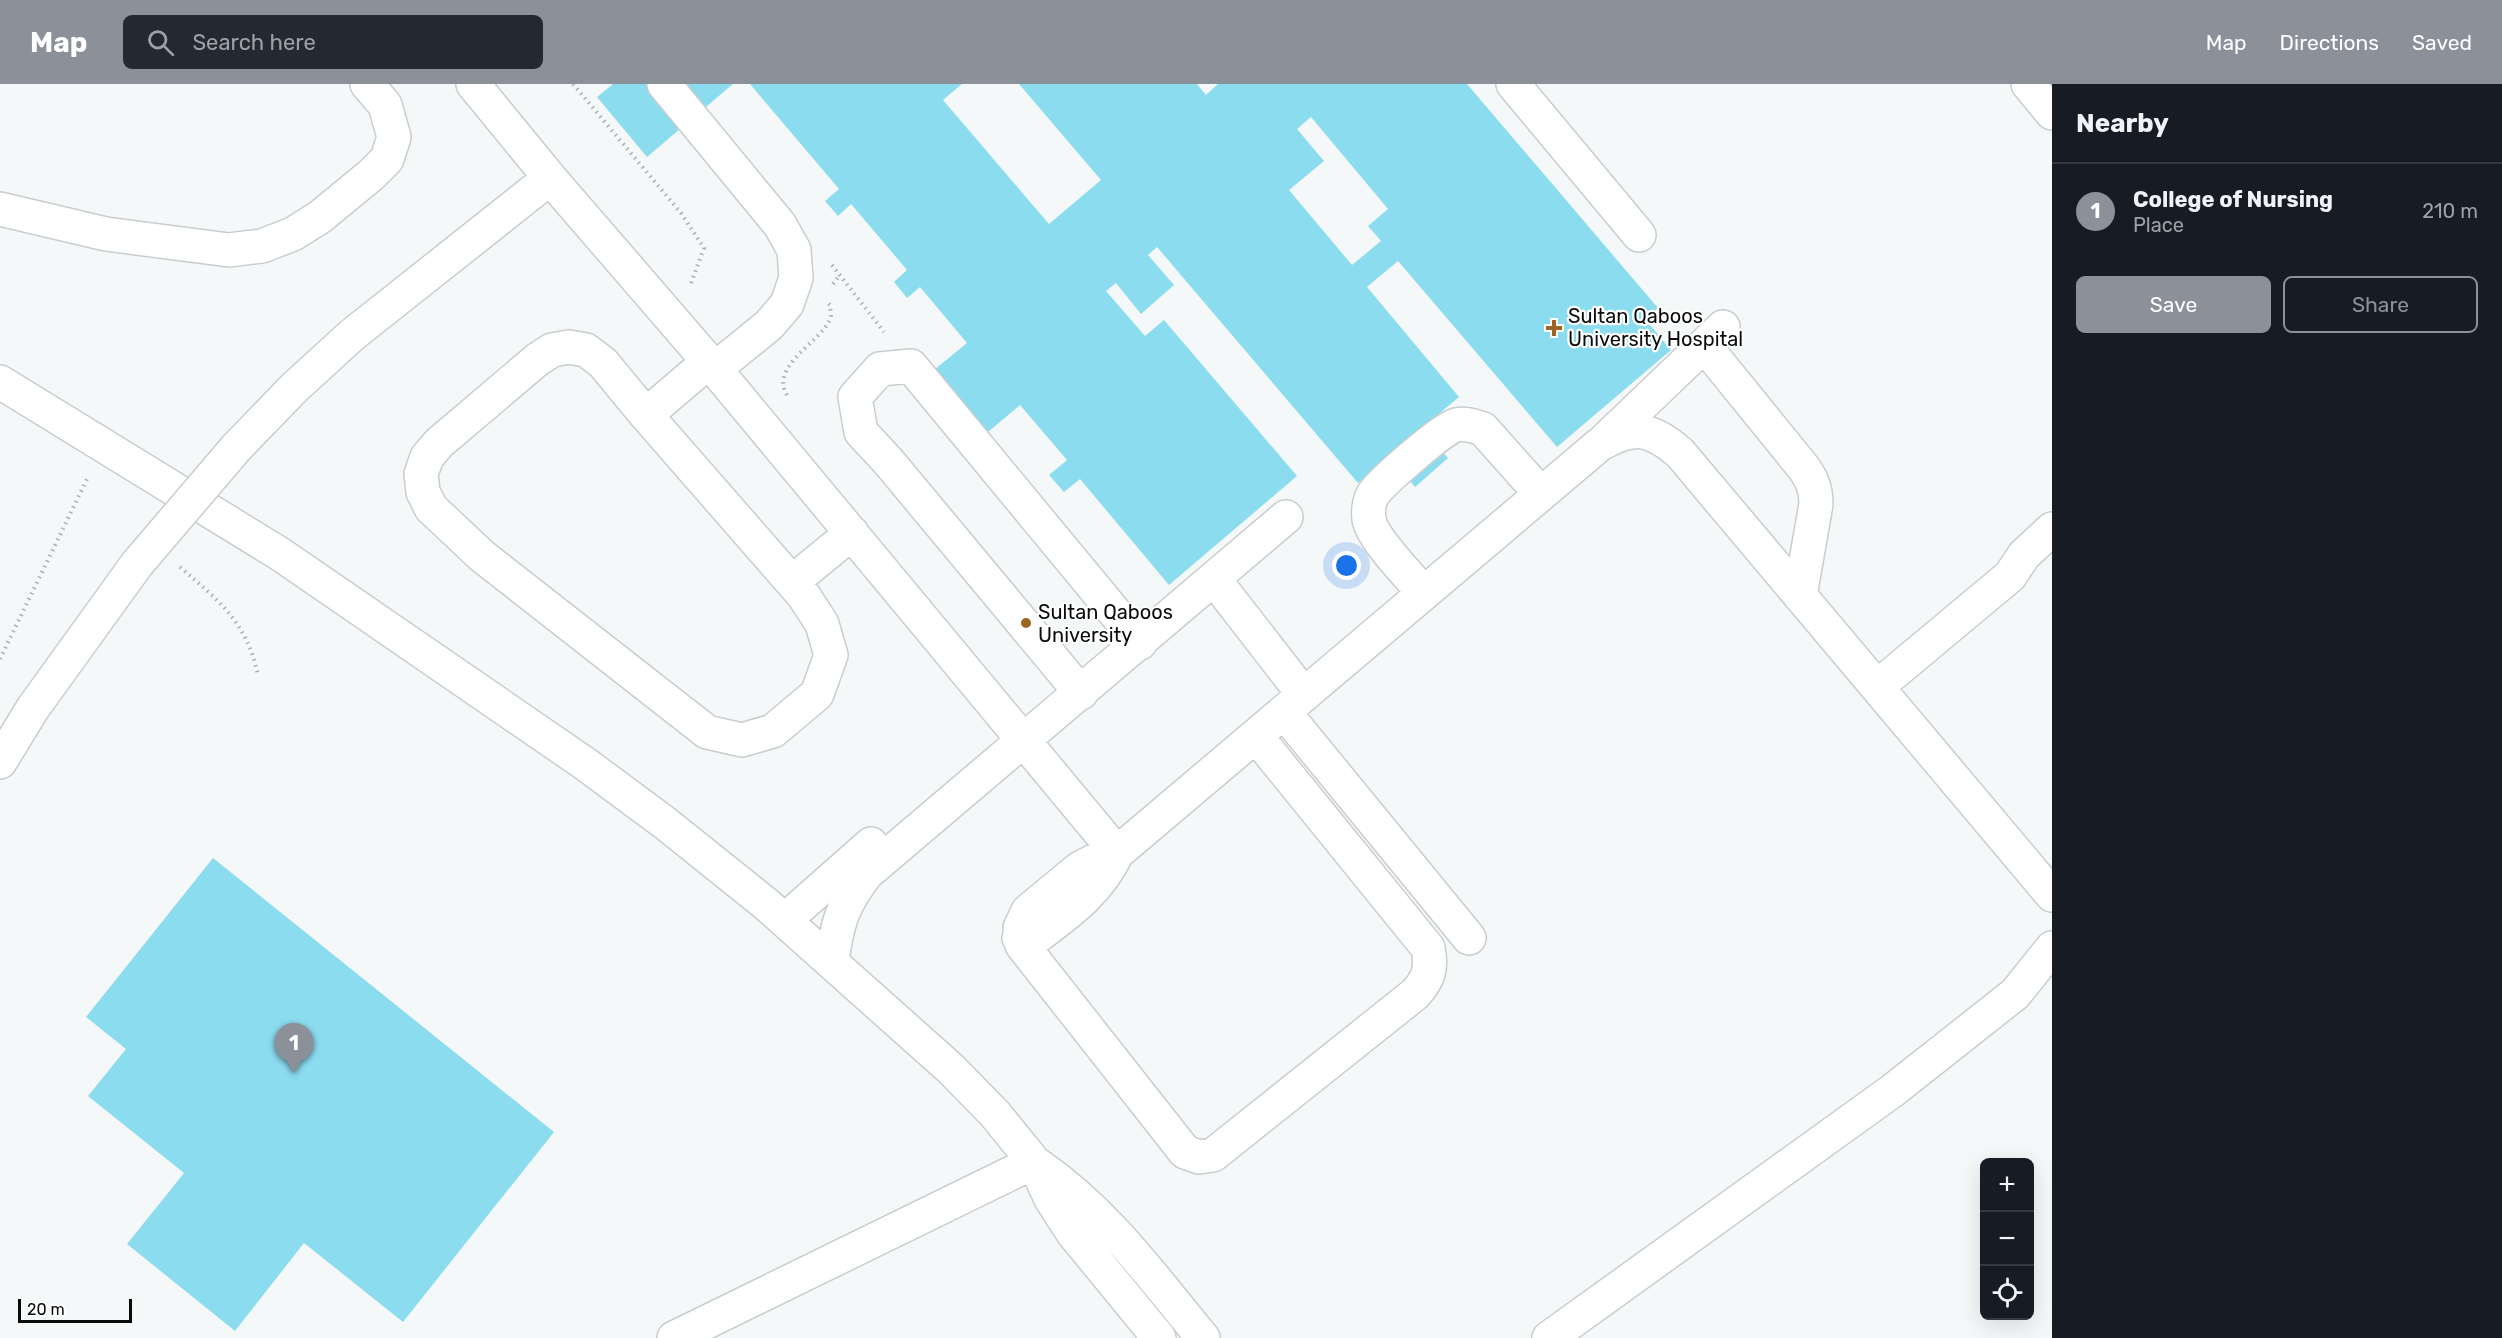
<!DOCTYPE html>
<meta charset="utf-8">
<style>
:root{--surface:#171b24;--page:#242831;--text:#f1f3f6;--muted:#9ea1a6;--line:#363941;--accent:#8c9099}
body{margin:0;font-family:Rubik,sans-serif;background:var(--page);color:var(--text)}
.controls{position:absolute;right:18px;bottom:18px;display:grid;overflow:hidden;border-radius:9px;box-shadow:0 6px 24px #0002}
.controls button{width:54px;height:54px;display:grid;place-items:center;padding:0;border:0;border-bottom:2px solid var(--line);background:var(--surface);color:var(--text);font:30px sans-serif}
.scale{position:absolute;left:18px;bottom:15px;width:114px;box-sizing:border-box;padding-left:6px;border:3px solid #0a0c0c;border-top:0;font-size:16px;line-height:21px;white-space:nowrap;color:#0a0c0c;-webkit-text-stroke:4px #fff;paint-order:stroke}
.you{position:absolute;left:1347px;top:482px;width:21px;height:21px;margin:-15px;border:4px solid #fff;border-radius:50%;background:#1a73e8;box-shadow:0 0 0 9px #1a73e833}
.badge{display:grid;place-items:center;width:39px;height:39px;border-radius:50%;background:var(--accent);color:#fff;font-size:20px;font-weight:700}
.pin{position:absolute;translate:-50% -50px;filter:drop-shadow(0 2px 3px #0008)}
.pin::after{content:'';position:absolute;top:32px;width:21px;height:18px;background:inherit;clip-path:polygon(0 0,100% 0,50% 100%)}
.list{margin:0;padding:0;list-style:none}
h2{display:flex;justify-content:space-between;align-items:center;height:78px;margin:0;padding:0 24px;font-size:26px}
h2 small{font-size:20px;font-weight:400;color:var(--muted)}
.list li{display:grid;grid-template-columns:39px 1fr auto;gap:18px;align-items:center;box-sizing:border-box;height:96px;padding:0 24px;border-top:2px solid var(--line)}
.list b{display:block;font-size:22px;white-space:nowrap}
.list p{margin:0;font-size:20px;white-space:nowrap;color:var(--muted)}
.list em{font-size:20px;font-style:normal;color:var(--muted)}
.actions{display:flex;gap:12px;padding:18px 24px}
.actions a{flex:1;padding:14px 0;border:2px solid var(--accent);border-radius:9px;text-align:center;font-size:21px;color:var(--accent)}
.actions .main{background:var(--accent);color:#fff}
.icon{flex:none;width:33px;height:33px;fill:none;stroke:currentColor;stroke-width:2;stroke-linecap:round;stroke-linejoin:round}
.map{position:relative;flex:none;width:2052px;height:1254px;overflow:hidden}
header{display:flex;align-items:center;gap:36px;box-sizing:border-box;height:84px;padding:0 30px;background:var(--accent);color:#fff}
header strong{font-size:28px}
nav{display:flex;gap:33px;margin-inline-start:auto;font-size:21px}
.search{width:420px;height:54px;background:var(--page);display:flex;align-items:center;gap:15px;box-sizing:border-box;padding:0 21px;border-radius:9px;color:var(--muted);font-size:22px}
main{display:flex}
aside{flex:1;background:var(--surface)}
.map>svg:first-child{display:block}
.building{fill:#8cdcf0;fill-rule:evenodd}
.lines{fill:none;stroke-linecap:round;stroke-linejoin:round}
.minor-casing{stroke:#c9cdce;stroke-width:36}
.path{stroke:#acafb0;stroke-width:4;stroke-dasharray:1.5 4.5;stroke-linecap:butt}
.minor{stroke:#fff;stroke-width:33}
.minor-bridge-casing{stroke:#c9cdce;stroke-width:36;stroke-linecap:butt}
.minor-bridge{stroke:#fff;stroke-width:33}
.poi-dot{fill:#9d6422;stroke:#fff;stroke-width:2}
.labels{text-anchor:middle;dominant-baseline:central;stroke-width:4.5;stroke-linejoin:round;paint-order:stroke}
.poi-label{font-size:20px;fill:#0a0c0c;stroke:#fff;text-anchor:start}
</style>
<header>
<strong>Map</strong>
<div class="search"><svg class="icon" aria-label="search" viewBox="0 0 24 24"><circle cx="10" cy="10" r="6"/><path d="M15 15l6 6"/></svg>Search here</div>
<nav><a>Map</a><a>Directions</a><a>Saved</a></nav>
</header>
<main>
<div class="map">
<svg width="2052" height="1254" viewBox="0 0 2052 1254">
<rect width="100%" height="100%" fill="#f4f8f9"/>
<path class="building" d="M 613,0 L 733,0 L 647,73 L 597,13 Z
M 750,0 L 962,0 L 943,16 L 1049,140 L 1101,96 L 1019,0 L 1197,0 L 1206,11 L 1218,0 L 1467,0 L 1658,224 L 1645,235 L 1671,266 L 1557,363 L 1398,177 L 1367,203 L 1459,313 L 1422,344 L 1448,374 L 1415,403 L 1389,372 L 1358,399 L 1157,163 L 1148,171 L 1174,201 L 1141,230 L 1116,199 L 1106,207 L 1145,252 L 1164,236 L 1297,392 L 1169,501 L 1080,395 L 1064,408 L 1049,391 L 1067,376 L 1020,321 L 988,348 L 934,286 L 967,259 L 920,203 L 907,214 L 894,198 L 907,186 L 851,120 L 838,132 L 825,117 L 839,105 ZM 1311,33 L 1388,125 L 1368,142 L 1381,157 L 1352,181 L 1289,106 L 1324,77 L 1297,45 Z
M 213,774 L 554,1048 L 403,1238 L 304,1159 L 235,1247 L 127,1160 L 184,1089 L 88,1012 L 126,965 L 86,933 Z"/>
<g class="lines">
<defs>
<path id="minor" d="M 473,0 L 550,94 L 715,285 L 1117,769
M 664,0 L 780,141 L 794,166 L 796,194 L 787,220 L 769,241 L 715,285
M 1513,0 L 1639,151
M 2028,0 L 2052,29
M 0,125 L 106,150 L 229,166 L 262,162 L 293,150 L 320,133 L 371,91 L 387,75 L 394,53 L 385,21 L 367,0
M 1704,261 L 1803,383 C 1812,395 1816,405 1816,420 L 1800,512
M 569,263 L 586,266 L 603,279 L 646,331 L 804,512 L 822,540 L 831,571 L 817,610 L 773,647 L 742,656 L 707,648 L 482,472 L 431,424 L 423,408 L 421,390 L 427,373 L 439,359 L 538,275 L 552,266 Z
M 0,298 L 280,470 L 584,679 L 665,739 L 766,820 L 951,985 L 995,1030 L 1034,1078 L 1051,1115 L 1073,1149 L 1159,1254
M 646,331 L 708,278
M 1605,356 L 1723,243
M 236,364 L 294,304 L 352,251 L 550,94
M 1214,495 L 1304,611
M 792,498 L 852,449
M 1424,509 C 1411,494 1371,453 1369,435 C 1368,427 1369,416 1374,409 C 1384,396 1442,345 1456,341 C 1466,339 1474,342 1483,345 L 1541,410
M 1877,603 L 2010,492 L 2024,471 L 2052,445
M 1081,609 L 888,377 L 861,348 L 855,313 L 880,285 L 911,282 L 1140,559
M 1284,628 L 1469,854
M 0,678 L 33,624 L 137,480
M 1117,769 L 1098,775 L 1080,784 L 1028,827 L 1020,844 L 1022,861 L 1185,1068 L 1199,1073 L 1213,1071 L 1415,910 C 1429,895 1432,884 1428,864 L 1256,652
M 785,836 L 871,760
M 1019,854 L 1029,855 L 1039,851 C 1071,827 1099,807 1117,769 L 1599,361 C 1633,341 1650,343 1680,369 L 2052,811
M 832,878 C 837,839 842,822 866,790 L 1286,433
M 1038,1081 C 1106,1128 1151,1191 1203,1254
M 674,1254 L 1034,1078
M 1549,1254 L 1892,1007 L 2015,910 L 2052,864"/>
</defs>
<use href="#minor" class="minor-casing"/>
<path class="path" d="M 573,0 L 681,129 L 704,164 L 690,202
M 832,181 L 884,248
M 833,200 L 840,191
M 787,311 C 769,282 821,258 830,235 C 832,231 830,225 830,221 L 827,218
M 180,483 C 220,518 246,537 258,591
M 0,575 L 88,393"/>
<use href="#minor" class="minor"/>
<defs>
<path id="minor-bridge" d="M 137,480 L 236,364"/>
</defs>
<use href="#minor-bridge" class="minor-bridge-casing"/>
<use href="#minor-bridge" class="minor-bridge"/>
</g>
<g class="poi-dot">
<path d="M1551 235h6v6h6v6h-6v6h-6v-6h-6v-6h6z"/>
<circle cx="1026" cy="539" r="6"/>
</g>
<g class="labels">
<g class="poi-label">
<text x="1568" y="232">Sultan Qaboos<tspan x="1568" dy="23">University Hospital</tspan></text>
<text x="1038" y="528">Sultan Qaboos<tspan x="1038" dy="23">University</tspan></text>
</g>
</g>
</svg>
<div class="controls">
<button>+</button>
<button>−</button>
<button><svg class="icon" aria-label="locate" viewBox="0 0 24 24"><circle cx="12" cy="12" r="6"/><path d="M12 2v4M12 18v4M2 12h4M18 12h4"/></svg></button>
</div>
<div class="scale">20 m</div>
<div class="you"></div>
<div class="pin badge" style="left:294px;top:989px">1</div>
</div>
<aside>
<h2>Nearby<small></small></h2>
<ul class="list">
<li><span class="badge">1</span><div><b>College of Nursing</b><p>Place</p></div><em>210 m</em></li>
</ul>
<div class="actions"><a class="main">Save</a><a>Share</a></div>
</aside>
</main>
